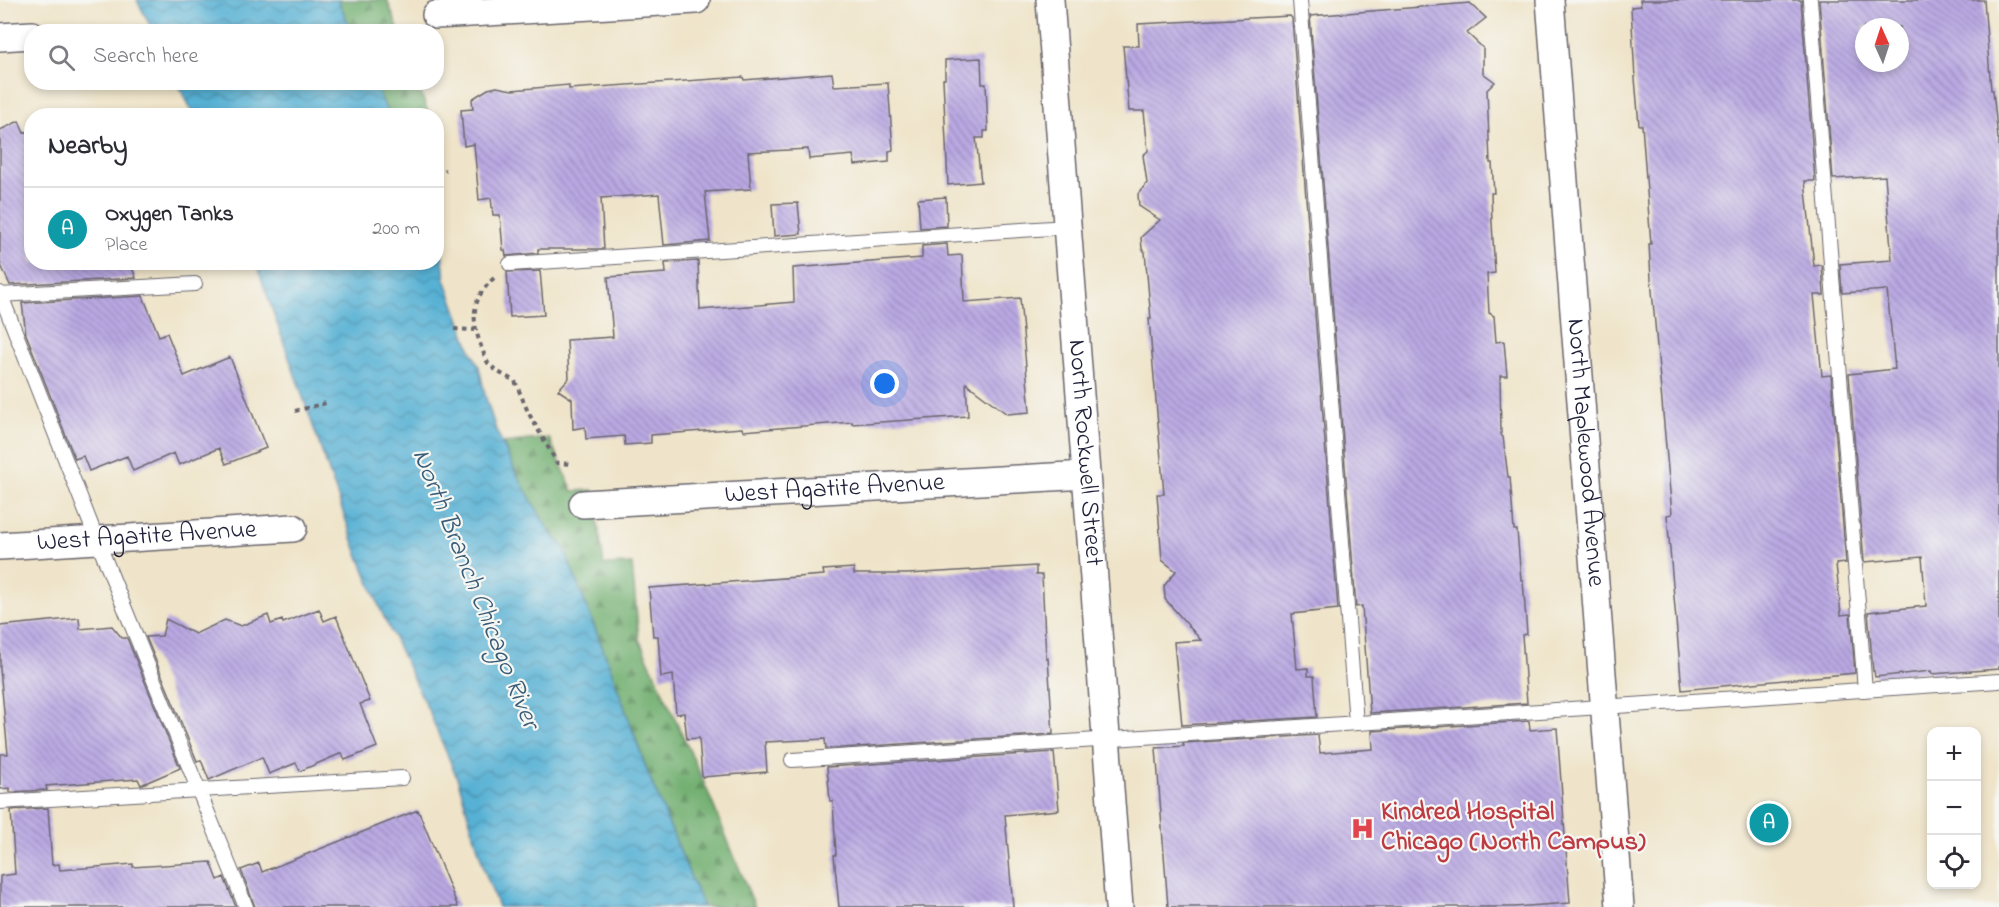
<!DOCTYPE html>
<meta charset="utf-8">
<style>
:root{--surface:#fff;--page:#f2f2f3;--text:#2b2b33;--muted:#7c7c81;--line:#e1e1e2;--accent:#0b8043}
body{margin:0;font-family:"Indie Flower",sans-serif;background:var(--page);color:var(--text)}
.controls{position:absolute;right:18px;bottom:18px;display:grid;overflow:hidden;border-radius:12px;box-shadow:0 3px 9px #0003}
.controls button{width:54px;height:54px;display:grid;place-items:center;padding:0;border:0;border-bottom:2px solid var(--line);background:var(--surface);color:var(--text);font:30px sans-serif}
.compass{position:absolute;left:1855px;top:18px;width:54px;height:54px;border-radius:50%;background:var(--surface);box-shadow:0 3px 9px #0003;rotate:357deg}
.you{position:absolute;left:885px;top:384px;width:21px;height:21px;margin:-15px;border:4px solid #fff;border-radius:50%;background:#1a73e8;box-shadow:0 0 0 9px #1a73e833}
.badge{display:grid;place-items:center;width:39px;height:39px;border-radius:50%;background:var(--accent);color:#fff;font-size:20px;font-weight:700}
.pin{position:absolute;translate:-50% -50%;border:3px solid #fff;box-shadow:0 2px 6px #0006}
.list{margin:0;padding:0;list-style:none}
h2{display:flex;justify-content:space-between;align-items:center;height:78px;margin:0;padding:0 24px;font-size:26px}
h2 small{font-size:20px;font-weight:400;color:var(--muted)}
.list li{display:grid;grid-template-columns:39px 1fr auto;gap:18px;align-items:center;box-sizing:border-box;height:84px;padding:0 24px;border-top:2px solid var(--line)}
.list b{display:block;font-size:22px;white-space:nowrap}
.list p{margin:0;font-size:20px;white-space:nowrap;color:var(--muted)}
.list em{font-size:20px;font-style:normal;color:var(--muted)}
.icon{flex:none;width:33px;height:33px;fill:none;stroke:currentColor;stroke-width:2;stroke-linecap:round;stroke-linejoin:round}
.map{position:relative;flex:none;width:1999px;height:907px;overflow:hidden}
.search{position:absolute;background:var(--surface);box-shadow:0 3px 9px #0003;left:24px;top:24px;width:420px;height:66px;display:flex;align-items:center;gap:15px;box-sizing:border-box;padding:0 21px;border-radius:24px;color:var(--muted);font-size:22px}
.panel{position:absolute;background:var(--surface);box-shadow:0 3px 9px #0003;left:24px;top:108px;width:420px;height:162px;border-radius:24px}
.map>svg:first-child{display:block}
.forest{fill:url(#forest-firs);stroke:#4a6855;stroke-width:1.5}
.water{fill:url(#water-waves);stroke:#3c6a88;stroke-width:1.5}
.building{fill:url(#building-back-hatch);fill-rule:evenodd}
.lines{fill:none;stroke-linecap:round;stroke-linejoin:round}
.lane-casing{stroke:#6a666d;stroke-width:16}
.street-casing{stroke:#6a666d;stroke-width:30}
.path{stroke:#6a666d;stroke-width:4;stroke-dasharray:4.5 4.5;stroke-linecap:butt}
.lane{stroke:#fff;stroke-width:14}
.street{stroke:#fff;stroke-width:27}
.labels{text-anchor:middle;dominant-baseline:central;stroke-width:4.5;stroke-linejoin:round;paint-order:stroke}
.street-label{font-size:26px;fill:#22223b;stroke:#f6f6f2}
.health-label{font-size:26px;font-weight:bold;fill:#be3a42;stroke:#f6f6f2;text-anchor:start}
.water-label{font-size:27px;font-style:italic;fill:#375b78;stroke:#f6f6f2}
</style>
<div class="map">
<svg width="1999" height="907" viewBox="0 0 1999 907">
<defs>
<pattern id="forest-firs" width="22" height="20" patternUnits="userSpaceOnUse" patternTransform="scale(1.5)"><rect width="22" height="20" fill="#71af6f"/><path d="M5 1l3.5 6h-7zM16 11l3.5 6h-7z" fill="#5c8e5c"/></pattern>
<pattern id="water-waves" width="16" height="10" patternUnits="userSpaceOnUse" patternTransform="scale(1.5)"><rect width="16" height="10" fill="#57b1d4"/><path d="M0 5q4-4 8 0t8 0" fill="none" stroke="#4890ad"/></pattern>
<pattern id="building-back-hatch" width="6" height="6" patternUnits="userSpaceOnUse" patternTransform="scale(1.5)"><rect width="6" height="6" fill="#baa9e3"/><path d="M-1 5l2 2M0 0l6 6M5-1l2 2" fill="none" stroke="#9789b9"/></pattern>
</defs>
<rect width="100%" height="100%" fill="#f6f6f2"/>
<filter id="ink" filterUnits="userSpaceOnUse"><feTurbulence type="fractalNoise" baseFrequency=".0167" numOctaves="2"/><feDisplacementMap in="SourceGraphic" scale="12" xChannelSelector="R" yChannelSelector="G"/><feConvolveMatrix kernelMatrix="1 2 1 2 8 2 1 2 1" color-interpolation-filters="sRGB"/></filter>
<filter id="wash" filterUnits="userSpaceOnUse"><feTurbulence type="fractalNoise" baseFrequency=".008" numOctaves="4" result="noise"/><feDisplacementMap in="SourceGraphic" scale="24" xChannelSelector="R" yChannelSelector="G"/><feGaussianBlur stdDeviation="1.35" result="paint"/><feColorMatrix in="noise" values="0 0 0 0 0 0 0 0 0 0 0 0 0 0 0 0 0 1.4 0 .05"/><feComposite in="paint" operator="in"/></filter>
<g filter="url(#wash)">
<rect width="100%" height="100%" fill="#efe4c9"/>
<path class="forest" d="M 338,0 L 387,0 L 399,31 L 352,31 Z
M 374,83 L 417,83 L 429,115 L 389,115 Z
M 549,438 L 573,491 L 593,490 L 604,565 L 632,564 L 639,639 L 703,780 L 755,907 L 703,907 L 702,905 L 648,773 L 610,667 L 563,546 C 536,520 517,477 503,443 Z"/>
<path class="water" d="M 137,0 L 338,0 L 352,31 L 153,31 Z
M 178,83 L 374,83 L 389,115 L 194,115 Z
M 437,225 L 440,232 L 445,279 L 470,348 L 479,367 L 485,395 L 496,430 L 516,473 L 551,534 L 563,546 L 610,667 L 648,773 L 703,907 L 498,907 L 485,872 L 458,780 L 430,714 L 382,613 L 356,549 L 256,263 L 436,262 Z"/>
<g id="blocks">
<path class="building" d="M 1640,0 L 1801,0 L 1815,181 L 1805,181 L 1814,266 L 1822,265 L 1824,295 L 1814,295 L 1822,376 L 1831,375 L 1846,563 L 1836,564 L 1841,615 L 1850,614 L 1855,673 L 1682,690 L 1667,515 L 1672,514 L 1651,279 L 1649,244 L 1651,244 L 1645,165 L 1642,125 L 1639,125 L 1635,78 L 1631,7 L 1641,6 Z
M 1819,0 L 1984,0 L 1991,90 L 1993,90 L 1998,139 L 1999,139 L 1999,669 L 1932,674 L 1931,671 L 1875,677 L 1874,671 L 1873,671 L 1868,612 L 1926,606 L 1922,557 L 1864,562 L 1849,374 L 1895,369 L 1887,290 L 1842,293 L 1840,264 L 1892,260 L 1885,176 L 1833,179 ZM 1864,27 L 1900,27 L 1900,63 L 1864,63 Z
M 1470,3 L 1486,18 L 1467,33 L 1483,48 L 1483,73 L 1495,82 L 1487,90 L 1490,163 L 1492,163 L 1494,193 L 1491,193 L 1492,223 L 1495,273 L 1487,274 L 1489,313 L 1494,316 L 1496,342 L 1504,341 L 1507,376 L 1500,376 L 1501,435 L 1503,437 L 1508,477 L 1510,477 L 1514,530 L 1517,530 L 1521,580 L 1523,580 L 1527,634 L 1522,635 L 1527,703 L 1370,713 L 1362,606 L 1356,607 L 1310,16 Z
M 1290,16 L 1292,18 L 1338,609 L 1292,614 L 1297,669 L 1308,668 L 1308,676 L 1314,676 L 1317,717 L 1182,725 L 1174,642 L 1201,640 L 1165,599 L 1164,586 L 1176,571 L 1162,560 L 1157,494 L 1164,494 L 1149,319 L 1151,319 L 1145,252 L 1142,249 L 1141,237 L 1160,220 L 1139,206 L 1138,194 L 1147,183 L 1143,155 L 1148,151 L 1144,111 L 1129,111 L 1123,46 L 1139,46 L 1138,24 Z
M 981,58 L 982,84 L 986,84 L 988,131 L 984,131 L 984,138 L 976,138 L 981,182 L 948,185 L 943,79 L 945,79 L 945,60 Z
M 832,73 L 834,86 L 888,83 L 893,150 L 889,151 L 889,162 L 855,165 L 853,155 L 809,159 L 808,149 L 748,152 L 751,189 L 705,192 L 710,241 L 664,245 L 659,194 L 601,198 L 604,249 L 538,249 L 538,253 L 506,256 L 505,250 L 503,250 L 500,215 L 493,215 L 491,198 L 479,200 L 474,144 L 464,146 L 461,110 L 473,109 L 472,99 L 488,89 L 497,87 L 512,90 L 569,85 L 569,89 L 743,77 L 744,80 Z
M 19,121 L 24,133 L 32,130 L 32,262 L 130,262 L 136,278 L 10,285 L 0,263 L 0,130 Z
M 946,197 L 947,226 L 920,228 L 918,199 Z
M 798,203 L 801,234 L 774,236 L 772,204 Z
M 947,244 L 948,256 L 962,255 L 964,302 L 1020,298 L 1030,412 L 1007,414 L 966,383 L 968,416 L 852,424 L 852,422 L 743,431 L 742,428 L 651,435 L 651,443 L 625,445 L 624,436 L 586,439 L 585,427 L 573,429 L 572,399 L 558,390 L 569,378 L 567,340 L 613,337 L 608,277 L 666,273 L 665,263 L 698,261 L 700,310 L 794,302 L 793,268 L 922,258 L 922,246 Z
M 540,271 L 544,315 L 510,317 L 507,272 Z
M 143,296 L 159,336 L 167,333 L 184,376 L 230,357 L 266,448 L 226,464 L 219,448 L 179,465 L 174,453 L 133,471 L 127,456 L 89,471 L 83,456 L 75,459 L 26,334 L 22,303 Z
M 1036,566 L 1036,575 L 1042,575 L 1046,658 L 1048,658 L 1053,734 L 826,749 L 825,739 L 765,742 L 767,772 L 702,777 L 699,738 L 687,739 L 684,713 L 676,714 L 673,675 L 661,677 L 658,636 L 653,636 L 649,588 L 824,575 L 823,570 L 854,568 L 854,574 L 908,574 Z
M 319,609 L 324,621 L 336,616 L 370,701 L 360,704 L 377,747 L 345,760 L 342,753 L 300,771 L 296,763 L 269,774 L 262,757 L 209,780 L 201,760 L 197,761 L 146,637 L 162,636 L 166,619 L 195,634 L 225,620 L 241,626 L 268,615 L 271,624 L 282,620 L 283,623 Z
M 79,618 L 80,629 L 112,626 L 122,638 L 127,638 L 180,768 L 143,784 L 141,785 L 138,779 L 46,786 L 47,790 L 10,792 L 10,788 L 0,789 L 0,754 L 8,754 L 0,669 L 0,626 Z
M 1529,721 L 1530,730 L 1557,728 L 1570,903 L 1514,907 L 1168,907 L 1156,748 L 1184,746 L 1183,743 L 1318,735 L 1320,753 L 1373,749 L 1372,731 Z
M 1054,752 L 1059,810 L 1005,815 L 1013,907 L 839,907 L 834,855 L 836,855 L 833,801 L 830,801 L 827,767 Z
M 48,808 L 52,865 L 59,864 L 60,870 L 133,864 L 133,867 L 211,862 L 218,880 L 224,877 L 236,907 L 0,907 L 0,876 L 15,874 L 11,810 Z
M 418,810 L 458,907 L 255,907 L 241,870 L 259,863 L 262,872 Z"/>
</g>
</g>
<g filter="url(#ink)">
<use href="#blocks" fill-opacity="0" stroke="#6a666d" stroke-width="1.5"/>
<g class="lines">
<defs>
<path id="lane" d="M 1300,0 L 1356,723
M 1810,0 L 1865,690
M 510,264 L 1067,227
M 0,293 L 97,540 L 246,907
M 0,295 L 195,284
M 792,760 L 1999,681
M 0,802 L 402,778"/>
<g id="street">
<path id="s1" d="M 1050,0 L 1119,907"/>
<path id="s2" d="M 1550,0 L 1620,907"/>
<path d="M 436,15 L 696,0"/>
<path d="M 0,37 L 32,35"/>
<path id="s3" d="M 583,504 L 1086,475"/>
<path id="s4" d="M 0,546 L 293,528"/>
</g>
</defs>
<use href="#lane" class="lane-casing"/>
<use href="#street" class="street-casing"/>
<path class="path" d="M 436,174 L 446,170
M 494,278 C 471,299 471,319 481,346 C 483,351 485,358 488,363 C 495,371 505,376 515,381 L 528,412 L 557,463 L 571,464
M 454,329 L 475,330
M 295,411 L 326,403"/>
<use href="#lane" class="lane"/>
<use href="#street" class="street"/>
</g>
</g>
<defs>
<symbol id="hospital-bare" viewBox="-9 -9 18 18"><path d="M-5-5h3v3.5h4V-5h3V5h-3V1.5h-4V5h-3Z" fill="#e0444e" stroke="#f6f6f2" stroke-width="2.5" paint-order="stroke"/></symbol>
</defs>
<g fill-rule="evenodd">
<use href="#hospital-bare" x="1346" y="812" width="33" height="33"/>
</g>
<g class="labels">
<g class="street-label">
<text stroke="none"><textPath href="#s1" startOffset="454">North Rockwell Street</textPath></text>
<text stroke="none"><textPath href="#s2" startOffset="454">North Maplewood Avenue</textPath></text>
<text stroke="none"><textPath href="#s3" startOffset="252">West Agatite Avenue</textPath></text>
<text stroke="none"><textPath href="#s4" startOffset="147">West Agatite Avenue</textPath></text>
</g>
<g class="health-label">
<text x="1381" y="813">Kindred Hospital<tspan x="1381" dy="30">Chicago (North Campus)</tspan></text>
</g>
<g class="water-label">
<text transform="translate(475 589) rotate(68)">North Branch Chicago River</text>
</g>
</g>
</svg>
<div class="controls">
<button>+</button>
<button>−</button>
<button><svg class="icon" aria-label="locate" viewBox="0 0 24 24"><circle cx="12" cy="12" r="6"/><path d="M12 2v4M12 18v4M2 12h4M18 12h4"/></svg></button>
</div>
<svg class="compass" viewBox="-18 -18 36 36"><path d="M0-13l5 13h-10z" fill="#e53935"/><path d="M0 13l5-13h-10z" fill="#7c7c81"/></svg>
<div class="you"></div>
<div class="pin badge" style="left:1769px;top:823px;background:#0f9aa8">A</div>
<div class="search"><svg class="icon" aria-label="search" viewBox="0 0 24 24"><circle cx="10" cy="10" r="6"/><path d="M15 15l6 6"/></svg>Search here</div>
<section class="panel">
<h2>Nearby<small></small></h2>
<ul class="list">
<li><span class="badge" style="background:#0f9aa8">A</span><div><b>Oxygen Tanks</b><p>Place</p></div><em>200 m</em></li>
</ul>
</section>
</div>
